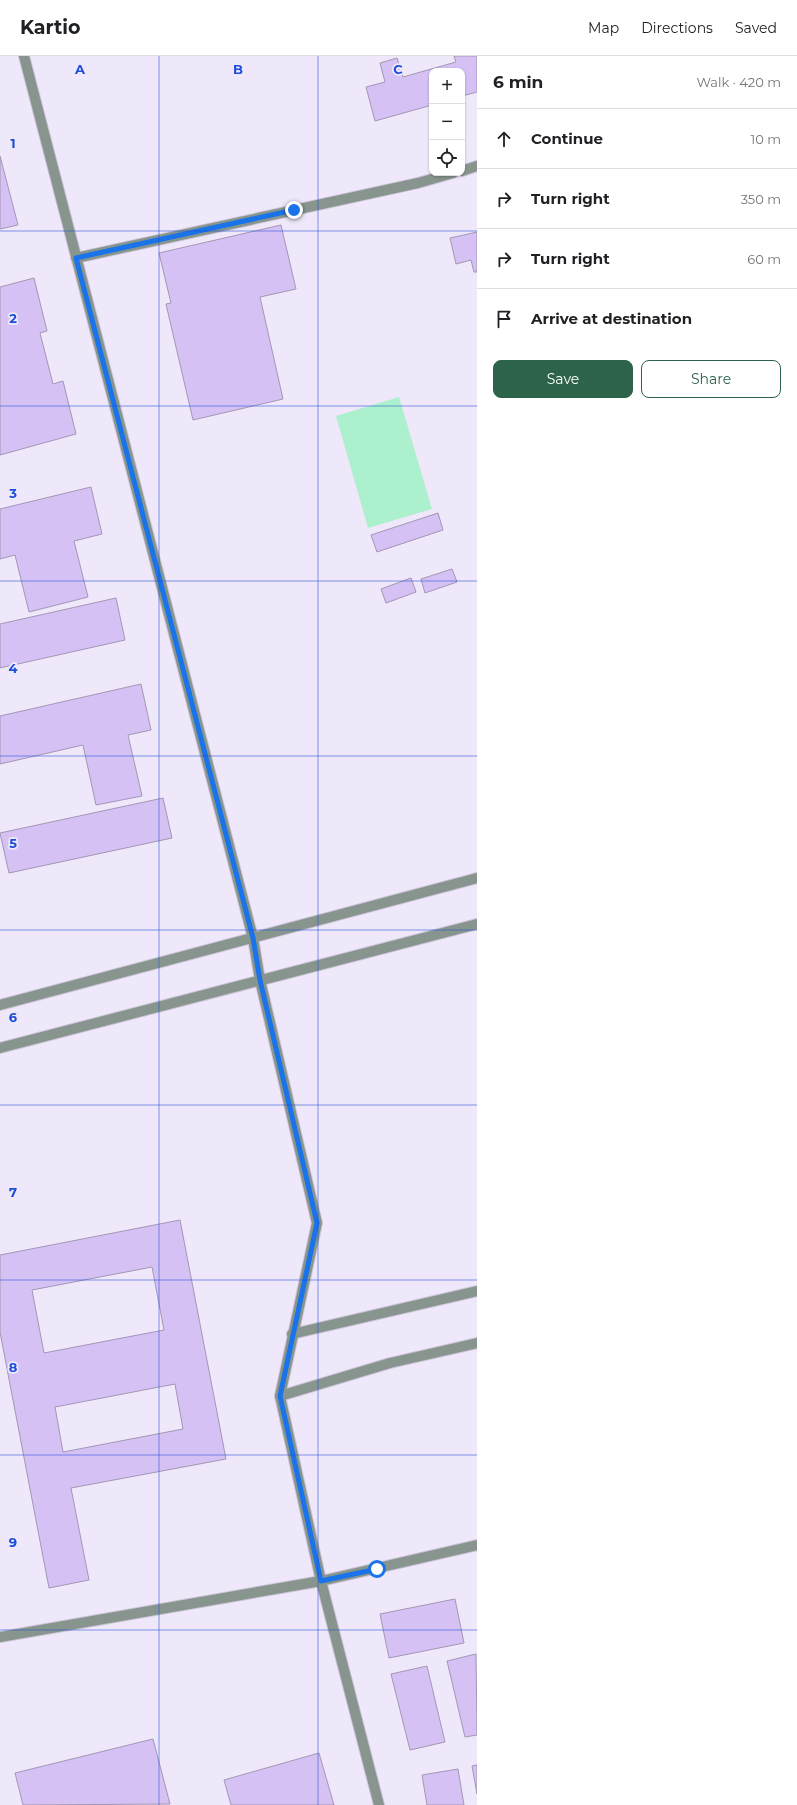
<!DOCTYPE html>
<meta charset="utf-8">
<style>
:root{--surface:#fff;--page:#f6f6f6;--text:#202124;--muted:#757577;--line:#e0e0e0;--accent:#2c634a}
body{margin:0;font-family:Montserrat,sans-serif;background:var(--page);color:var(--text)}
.controls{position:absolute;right:12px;top:12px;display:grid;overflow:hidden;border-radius:8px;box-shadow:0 1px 3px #0004}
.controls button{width:36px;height:36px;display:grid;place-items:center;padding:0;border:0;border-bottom:1px solid var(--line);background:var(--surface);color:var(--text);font:20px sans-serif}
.stop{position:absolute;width:12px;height:12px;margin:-9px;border:3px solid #1a73e8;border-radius:50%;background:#fff}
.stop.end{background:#1a73e8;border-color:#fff;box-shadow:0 1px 4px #0008}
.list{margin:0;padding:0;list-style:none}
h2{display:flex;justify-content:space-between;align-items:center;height:52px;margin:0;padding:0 16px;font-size:17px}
h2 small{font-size:13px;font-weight:400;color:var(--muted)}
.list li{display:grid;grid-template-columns:26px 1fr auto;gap:12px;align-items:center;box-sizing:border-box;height:60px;padding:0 16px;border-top:1px solid var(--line)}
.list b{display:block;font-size:15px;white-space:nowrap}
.list em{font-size:13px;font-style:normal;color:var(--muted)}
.actions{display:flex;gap:8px;padding:12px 16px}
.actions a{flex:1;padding:9px 0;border:1px solid var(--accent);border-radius:8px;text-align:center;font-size:14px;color:var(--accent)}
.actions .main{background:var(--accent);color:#fff}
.icon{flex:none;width:22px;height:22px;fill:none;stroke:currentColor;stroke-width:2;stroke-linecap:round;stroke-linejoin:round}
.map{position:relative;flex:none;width:477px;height:1749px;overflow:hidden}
header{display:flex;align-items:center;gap:24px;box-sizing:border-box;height:56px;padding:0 20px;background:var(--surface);border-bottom:1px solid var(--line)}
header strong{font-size:19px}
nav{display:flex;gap:22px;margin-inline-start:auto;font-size:14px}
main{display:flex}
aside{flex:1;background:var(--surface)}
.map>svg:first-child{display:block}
.green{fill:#adf0cd}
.building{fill:#d6c1f5;stroke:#a297b4;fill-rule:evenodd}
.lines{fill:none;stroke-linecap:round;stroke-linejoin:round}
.service-casing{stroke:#ccc5d7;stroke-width:12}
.minor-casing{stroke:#ccc5d7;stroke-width:12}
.service{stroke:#87958e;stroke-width:10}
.minor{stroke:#87958e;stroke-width:10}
.route{stroke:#1a73e8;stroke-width:5}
.grid{fill:none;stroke:#1d4ed8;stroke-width:1;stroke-opacity:0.55}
.grid-label{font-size:13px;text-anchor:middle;font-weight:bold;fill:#1d4ed8;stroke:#efe7fa;stroke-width:3.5;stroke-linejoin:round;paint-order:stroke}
</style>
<header>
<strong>Kartio</strong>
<nav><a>Map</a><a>Directions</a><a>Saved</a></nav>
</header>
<main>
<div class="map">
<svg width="477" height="1749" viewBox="0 0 477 1749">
<rect width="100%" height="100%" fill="#efe7fa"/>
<path class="green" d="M 399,341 L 432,453 L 368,472 L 336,360 Z"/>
<path class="building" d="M 454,0 L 477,0 L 477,36 L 462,40 L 462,15 L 432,15 L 432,49 L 375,65 L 366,31 L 385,26 L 380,7 L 397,2 L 403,21 L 456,6 Z
M 0,100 L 18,169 L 0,173 Z
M 281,169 L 296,233 L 260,241 L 283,343 L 193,364 L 166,248 L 171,247 L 159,197 Z
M 477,176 L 477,216 L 474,216 L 471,204 L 456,208 L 450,182 Z
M 34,222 L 47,275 L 40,277 L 53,328 L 63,325 L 76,378 L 0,399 L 0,231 Z
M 91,431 L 102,478 L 74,485 L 88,541 L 29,556 L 15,499 L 0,503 L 0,453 Z
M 438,457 L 443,474 L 377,496 L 371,479 Z
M 452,513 L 457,526 L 425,537 L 421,523 Z
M 411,522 L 416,536 L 386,547 L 381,533 Z
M 116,542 L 125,584 L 0,612 L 0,568 Z
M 141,628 L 151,674 L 128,679 L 142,740 L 96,749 L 83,689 L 0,708 L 0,660 Z
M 163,742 L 172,782 L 9,817 L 0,777 Z
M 180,1164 L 226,1403 L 71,1432 L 89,1524 L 49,1532 L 0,1276 L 0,1199 ZM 152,1211 L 164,1274 L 44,1297 L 32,1234 ZM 175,1328 L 183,1373 L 63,1396 L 55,1351 Z
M 455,1543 L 464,1587 L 389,1602 L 380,1558 Z
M 476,1598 L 477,1679 L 465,1681 L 447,1605 Z
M 427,1610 L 445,1686 L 410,1694 L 391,1618 Z
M 153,1683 L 170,1748 L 23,1749 L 15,1717 Z
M 319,1697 L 334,1749 L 231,1749 L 224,1724 Z
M 477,1709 L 477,1738 L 472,1710 Z
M 458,1713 L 464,1749 L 427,1749 L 422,1719 Z"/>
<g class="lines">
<defs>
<path id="service" d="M 292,1278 L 477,1235
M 280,1340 L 390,1307 L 477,1287
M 0,1581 L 321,1525 L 477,1489"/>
<path id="minor" d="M 24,0 L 253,882 L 260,924 L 317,1167 L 280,1340 L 321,1525 L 379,1749
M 462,115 L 477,110
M 76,202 L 418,127 L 453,117
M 0,949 L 477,822
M 0,992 L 477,868"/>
</defs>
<use href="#service" class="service-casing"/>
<use href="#minor" class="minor-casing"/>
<use href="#service" class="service"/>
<use href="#minor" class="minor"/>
</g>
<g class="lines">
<path class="route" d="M 294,154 L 76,202 L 253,882 L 260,924 L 317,1167 L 280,1340 L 321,1525 L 377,1513"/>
</g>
<path class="grid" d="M 159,0 L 159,1749M 318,0 L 318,1749M 0,175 L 477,175M 0,350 L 477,350M 0,525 L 477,525M 0,700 L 477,700M 0,874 L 477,874M 0,1049 L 477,1049M 0,1224 L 477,1224M 0,1399 L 477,1399M 0,1574 L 477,1574"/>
<g class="grid-label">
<text x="80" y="18">A</text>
<text x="238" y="18">B</text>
<text x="398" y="18">C</text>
<text x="13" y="92">1</text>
<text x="13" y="267">2</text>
<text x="13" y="442">3</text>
<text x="13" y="617">4</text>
<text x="13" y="792">5</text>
<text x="13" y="966">6</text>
<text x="13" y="1141">7</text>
<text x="13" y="1316">8</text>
<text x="13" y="1491">9</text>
</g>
</svg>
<div class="controls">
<button>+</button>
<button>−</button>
<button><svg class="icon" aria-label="locate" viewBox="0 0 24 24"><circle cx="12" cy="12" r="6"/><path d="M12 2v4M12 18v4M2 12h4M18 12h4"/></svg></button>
</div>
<div class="stop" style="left:377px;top:1513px"></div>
<div class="stop end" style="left:294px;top:154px"></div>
</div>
<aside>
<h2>6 min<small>Walk · 420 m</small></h2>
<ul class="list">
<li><svg class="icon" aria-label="ahead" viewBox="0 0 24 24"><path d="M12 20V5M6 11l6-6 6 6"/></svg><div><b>Continue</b></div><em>10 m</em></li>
<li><svg class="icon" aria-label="right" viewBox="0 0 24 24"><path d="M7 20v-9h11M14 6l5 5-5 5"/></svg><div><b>Turn right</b></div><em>350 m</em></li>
<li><svg class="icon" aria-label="right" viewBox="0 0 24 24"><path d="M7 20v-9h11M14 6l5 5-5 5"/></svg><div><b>Turn right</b></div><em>60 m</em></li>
<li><svg class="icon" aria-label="arrive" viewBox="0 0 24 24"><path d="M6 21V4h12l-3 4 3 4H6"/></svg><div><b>Arrive at destination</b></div></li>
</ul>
<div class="actions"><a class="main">Save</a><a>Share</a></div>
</aside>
</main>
